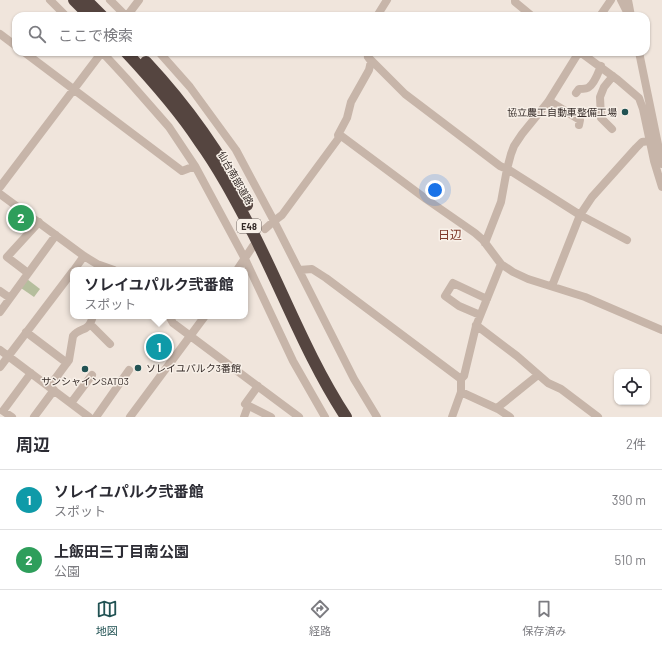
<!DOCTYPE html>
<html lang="ja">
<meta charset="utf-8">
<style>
:root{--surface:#fff;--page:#f7f7f7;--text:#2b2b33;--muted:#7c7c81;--line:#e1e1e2;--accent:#215253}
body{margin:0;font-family:Barlow,"Noto Sans JP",sans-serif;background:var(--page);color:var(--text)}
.controls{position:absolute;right:12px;bottom:12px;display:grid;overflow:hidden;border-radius:8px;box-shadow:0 1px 3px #0004}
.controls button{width:36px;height:36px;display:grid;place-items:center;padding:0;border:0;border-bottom:1px solid var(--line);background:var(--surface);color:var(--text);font:20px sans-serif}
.you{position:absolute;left:435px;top:190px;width:14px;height:14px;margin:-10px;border:3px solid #fff;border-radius:50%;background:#1a73e8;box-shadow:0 0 0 6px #1a73e833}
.badge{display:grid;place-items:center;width:26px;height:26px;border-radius:50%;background:var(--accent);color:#fff;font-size:13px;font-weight:700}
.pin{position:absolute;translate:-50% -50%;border:2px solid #fff;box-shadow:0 1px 4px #0006}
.popup{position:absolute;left:70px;top:267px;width:178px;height:52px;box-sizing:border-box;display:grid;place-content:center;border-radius:8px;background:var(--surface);filter:drop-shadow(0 1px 3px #0005);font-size:13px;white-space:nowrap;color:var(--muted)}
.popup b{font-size:15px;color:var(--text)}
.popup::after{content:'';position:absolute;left:50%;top:100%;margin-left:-8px;border:8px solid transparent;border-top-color:var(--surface)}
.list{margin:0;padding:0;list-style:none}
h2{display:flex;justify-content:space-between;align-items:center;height:52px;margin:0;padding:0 16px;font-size:17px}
h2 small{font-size:13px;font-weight:400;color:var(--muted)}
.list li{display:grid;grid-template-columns:26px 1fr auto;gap:12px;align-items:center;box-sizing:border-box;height:60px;padding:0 16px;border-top:1px solid var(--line)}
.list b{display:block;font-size:15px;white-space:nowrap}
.list p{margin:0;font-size:13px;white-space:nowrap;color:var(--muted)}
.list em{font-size:13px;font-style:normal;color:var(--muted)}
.icon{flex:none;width:22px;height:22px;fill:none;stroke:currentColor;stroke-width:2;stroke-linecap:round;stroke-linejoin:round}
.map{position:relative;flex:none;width:662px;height:417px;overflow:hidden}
.search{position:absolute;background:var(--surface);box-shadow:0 1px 3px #0004;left:12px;right:12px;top:12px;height:44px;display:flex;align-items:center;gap:10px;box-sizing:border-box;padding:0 14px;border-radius:12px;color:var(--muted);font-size:15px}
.sheet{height:172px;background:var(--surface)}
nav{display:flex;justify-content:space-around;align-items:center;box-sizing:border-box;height:56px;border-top:1px solid var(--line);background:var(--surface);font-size:11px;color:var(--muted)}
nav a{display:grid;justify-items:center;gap:2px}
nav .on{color:var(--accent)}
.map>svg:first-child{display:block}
.green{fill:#b5be9d}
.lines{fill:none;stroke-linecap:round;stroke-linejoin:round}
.minor{stroke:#c7b5a9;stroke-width:8}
.highway{stroke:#554540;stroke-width:12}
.poi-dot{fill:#215253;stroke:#f8f0e8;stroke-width:1.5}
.labels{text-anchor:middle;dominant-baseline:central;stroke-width:3;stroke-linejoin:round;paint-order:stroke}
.shield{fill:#f8f0e8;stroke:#706662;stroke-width:1}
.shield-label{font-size:9px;font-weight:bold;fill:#352b28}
.poi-label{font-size:10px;fill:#352b28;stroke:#f8f0e8;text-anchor:end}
.street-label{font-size:10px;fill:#352b28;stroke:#f8f0e8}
.quarter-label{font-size:12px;fill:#7d3728;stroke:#f8f0e8}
</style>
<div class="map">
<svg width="662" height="417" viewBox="0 0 662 417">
<rect width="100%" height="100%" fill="#f0e5dc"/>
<path class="green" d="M 27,279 L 40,289 L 34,297 L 21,288 Z"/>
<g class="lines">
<path class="minor" d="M 50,0 L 66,16
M 110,0 L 126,16
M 515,0 L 515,2 L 532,16
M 621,0 L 629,16
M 628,0 L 631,16
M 127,16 L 139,0
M 377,16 L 387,0
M 600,16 L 611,0
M 0,34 L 16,46
M 24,52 L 182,171 L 195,166
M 102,52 L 126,78 L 169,127 L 195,166 L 245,259 L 293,361 L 325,417
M 159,52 L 190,87 L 236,150 L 274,221 L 354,379 L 377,417
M 580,52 L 618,80 L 639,98 L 643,109 L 654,161 L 662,187
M 639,52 L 662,164
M 368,57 L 405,94 L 500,166 L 509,170 L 580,215 L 592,197 L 636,148 L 642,142 L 649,141
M 576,93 L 579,89 C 583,89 587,89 589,87 C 595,83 598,73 601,66
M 549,101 L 580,120 L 579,125
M 612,129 L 601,118 L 600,97 L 604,87 L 613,76
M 340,135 L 426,199 L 475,233 L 483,240 L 501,264 L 513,272 L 528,279 L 585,297 L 662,330
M 0,187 L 102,52
M 0,194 L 84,256 L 97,264 L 114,270
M 265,229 L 274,221 L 282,215 L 338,139 L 340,135 L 338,135 L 347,118 L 351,102 L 369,70 L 371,61 L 368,57
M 485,243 L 501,202 L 507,169 L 511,154 L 514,146 L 522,134 L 548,102 L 579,52
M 74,270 L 84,256
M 237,270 L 253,246
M 299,270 L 312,269 L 326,278 L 461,379 L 461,392 L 452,417
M 28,273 L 7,257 L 39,222
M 552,286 L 580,215 L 627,240
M 0,291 L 10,298
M 0,312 L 56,235
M 480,315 L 459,306 L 445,296 L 453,283 L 487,299
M 169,316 L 173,323 L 299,417
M 90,324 L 110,344
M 476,325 L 517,356 L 548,383 L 561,389 L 598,417
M 26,332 L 67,363
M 0,350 L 89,417
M 0,367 L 73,271
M 461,379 L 464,376 L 476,326 L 501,264
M 258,386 L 245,404 L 271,417
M 49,387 L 69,360 L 73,336 C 81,326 88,334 93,316
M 461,392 L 498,409 L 510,417
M 71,403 L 92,375
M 497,408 L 538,375
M 12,417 L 3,411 L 31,373
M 34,417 L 54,390
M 96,417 L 129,370
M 130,417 L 205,316
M 244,417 L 248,406"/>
<path class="highway" d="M 74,0 L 90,16
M 86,0 L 102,16
M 126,52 C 152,80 178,109 199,141 C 220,170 236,201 253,233 C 284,294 308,359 346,417
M 146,62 C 186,105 220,152 247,205"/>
</g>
<g class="poi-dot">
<circle cx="625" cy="112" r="4"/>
<circle cx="138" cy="368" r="4"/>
<circle cx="85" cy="369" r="4"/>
</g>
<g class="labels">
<rect class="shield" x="237" y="219" width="24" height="14" rx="3"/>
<g class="shield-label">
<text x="249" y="226">E48</text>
</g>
<g class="poi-label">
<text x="617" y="112">協立農工自動車整備工場</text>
<text x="146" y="368" text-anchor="start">ソレイユパルク3番館</text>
<text x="85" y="381" text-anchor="middle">サンシャインSATO3</text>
</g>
<g class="street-label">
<text transform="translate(236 178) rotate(60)">仙台南部道路</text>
</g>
<g class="quarter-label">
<text x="450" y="234">日辺</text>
</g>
</g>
</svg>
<div class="controls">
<button><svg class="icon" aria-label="locate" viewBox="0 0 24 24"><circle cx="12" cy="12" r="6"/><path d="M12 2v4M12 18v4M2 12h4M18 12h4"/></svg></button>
</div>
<div class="you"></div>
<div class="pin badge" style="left:159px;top:347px;background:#0f9aa8">1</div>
<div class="popup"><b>ソレイユパルク弐番館</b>スポット</div>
<div class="pin badge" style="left:21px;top:218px;background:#2e9e5b">2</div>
<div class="search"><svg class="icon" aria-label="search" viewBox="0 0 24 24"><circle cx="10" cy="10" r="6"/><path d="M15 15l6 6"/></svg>ここで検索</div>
</div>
<section class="sheet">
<h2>周辺<small>2件</small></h2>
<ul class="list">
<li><span class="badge" style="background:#0f9aa8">1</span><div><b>ソレイユパルク弐番館</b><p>スポット</p></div><em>390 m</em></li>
<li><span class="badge" style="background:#2e9e5b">2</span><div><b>上飯田三丁目南公園</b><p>公園</p></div><em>510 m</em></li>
</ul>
</section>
<nav>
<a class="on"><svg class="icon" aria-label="map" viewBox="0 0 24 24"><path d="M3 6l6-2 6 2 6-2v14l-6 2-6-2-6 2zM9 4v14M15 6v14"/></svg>地図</a>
<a><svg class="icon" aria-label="directions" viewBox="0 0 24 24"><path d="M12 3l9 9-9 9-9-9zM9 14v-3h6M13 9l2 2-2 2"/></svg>経路</a>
<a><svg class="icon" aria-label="saved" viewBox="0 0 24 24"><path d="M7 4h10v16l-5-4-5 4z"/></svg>保存済み</a>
</nav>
